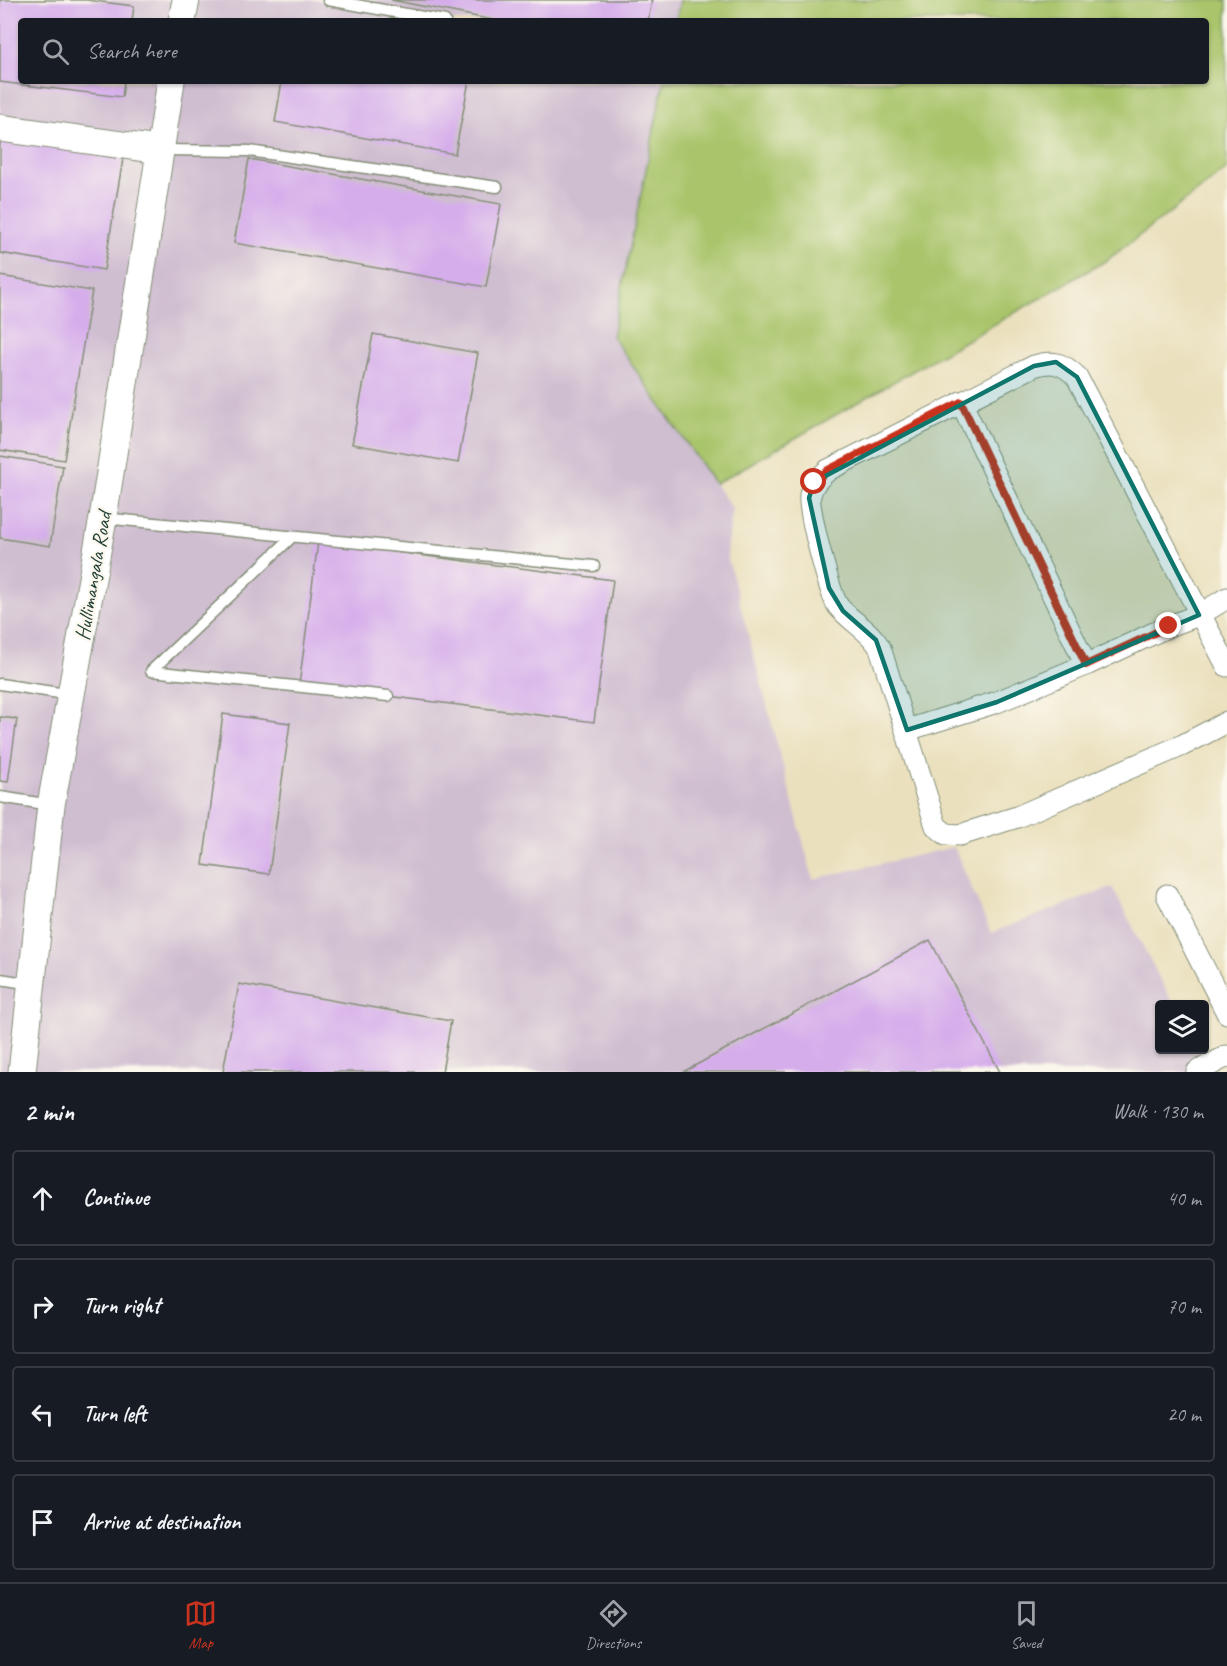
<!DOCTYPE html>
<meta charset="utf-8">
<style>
:root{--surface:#171b24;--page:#242831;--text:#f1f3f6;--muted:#9ea1a6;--line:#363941;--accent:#c8321e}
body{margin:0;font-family:Caveat,sans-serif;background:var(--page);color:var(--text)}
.controls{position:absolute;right:18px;bottom:18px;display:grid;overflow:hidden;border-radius:6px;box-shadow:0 2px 4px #0004}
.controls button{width:54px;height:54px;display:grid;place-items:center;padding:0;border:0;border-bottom:2px solid var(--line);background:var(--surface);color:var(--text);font:30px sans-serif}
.stop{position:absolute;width:18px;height:18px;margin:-14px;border:4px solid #c8321e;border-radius:50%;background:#fff}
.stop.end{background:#c8321e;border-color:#fff;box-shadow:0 2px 6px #0008}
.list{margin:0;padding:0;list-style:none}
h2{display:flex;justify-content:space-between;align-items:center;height:78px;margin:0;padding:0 24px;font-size:26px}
h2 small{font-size:20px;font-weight:400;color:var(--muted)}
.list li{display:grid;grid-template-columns:39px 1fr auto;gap:18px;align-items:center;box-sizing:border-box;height:96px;margin:0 12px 12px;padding:0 12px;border:2px solid var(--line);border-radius:6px}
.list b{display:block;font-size:22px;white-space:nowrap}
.list em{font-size:20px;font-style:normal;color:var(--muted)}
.icon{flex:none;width:33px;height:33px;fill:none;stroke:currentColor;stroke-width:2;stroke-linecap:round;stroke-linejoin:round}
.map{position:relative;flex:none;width:1227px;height:1072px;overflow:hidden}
.search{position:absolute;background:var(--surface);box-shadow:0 2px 4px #0004;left:18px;right:18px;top:18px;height:66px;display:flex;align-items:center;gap:15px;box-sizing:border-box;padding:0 21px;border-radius:6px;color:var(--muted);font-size:22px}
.sheet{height:510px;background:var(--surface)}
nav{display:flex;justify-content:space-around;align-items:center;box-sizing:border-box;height:84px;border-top:2px solid var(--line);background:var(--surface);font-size:16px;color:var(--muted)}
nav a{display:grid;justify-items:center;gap:3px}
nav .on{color:var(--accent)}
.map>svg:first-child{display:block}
.industrial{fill:#cfbdd0}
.green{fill:#a9c46b;stroke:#648050;stroke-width:1.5}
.building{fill:#d5adeb}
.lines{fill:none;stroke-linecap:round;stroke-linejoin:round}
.service-casing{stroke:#848e78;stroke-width:13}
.minor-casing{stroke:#848e78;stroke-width:23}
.tertiary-casing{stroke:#848e78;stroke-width:29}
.service{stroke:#fff;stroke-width:10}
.minor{stroke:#fff;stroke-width:21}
.tertiary{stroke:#fff;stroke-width:27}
.route{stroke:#c8321e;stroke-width:8}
.marked{fill:#0f766e;fill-opacity:0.2;stroke:#0f766e;stroke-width:4.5;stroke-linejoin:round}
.labels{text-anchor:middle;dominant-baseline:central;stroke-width:4.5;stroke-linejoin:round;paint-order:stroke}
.street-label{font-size:21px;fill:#1f3d34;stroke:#fbf7ec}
</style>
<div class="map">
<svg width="1227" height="1072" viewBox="0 0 1227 1072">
<rect width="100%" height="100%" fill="#fbf7ec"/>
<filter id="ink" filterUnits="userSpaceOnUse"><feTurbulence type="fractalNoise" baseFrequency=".0167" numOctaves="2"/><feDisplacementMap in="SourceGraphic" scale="12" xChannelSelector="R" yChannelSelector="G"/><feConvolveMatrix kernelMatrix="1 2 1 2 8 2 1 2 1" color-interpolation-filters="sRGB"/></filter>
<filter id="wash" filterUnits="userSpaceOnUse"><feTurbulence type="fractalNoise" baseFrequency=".008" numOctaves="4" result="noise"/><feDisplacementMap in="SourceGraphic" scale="24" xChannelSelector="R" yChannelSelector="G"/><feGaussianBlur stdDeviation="1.35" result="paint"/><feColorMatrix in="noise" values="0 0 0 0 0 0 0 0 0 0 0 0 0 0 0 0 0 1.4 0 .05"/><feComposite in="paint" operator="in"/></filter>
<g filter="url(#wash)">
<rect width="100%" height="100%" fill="#eae0bd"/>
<path class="industrial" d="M 0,0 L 680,0 L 676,21 L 21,21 L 21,81 L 664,81 L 612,336 L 732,508 L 727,555 L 813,879 L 954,847 L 991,933 L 1112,887 L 1173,1004 L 1160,1005 L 1160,1050 L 1197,1050 L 1211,1072 L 0,1072 Z"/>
<path class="green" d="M 680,0 L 1227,0 L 1227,169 L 1107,260 L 715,484 L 612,336 L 664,81 L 1206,81 L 1206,21 L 676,21 Z"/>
<g id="blocks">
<path class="building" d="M 0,0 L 86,0 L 134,6 L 132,21 L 21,21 L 21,81 L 124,81 L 122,97 L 0,82 Z
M 391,0 L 652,0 L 648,21 L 498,21 Z
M 282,81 L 469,81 L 455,154 L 275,122 Z
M 0,139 L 123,159 L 104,270 L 0,253 Z
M 249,159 L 501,204 L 486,287 L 234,243 Z
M 0,276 L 92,291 L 64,460 L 0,450 Z
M 373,334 L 478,353 L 458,463 L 352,444 Z
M 0,456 L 63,466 L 50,546 L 0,538 Z
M 318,542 L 613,580 L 594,722 L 299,685 Z
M 223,714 L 290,723 L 269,874 L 203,865 Z
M 0,717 L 17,719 L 8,782 L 0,781 Z
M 930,940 L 1000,1072 L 683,1072 Z
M 239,984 L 451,1021 L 442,1072 L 223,1072 Z"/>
</g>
</g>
<g filter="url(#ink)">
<use href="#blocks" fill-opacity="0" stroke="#848e78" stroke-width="1.5"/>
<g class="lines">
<defs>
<path id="service" d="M 328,0 L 445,21
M 161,150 L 249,151 L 497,187
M 103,518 L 594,566
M 292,537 L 151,671 L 388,696
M 0,684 L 72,695
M 0,797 L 51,805
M 0,979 L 32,984"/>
<path id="minor" d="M 961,402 L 1086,665
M 1227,666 L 1077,377 C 1063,363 1053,360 1034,366 L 828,470 C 819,478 813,483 810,495 C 807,508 830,594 838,606 C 851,622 870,630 880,648 L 936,826 L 946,834 L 960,835 L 1017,817 L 1183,745 L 1227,722
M 907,730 L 997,702 L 1086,665 L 1169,626 L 1199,615 L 1227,598
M 1167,895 L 1227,1013
M 1197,1072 L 1227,1056"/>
<path id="tertiary" d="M 182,21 L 186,0
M 0,128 L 159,150
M 22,1072 L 51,805 L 103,518 L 171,81"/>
</defs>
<use href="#service" class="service-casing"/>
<use href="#minor" class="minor-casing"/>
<use href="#tertiary" class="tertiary-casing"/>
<use href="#service" class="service"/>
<use href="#minor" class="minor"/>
<use href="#tertiary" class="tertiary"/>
</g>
</g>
<g class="lines" filter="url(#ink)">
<path class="route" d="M 814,482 L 828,470 L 961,402 L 1086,665 L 1169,626"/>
</g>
<path class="marked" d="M 1056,362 L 1077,377 L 1199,615 L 997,702 L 907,730 L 876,640 L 843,611 L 829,588 L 809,498 L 814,482 L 1034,366 Z"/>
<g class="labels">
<g class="street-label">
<text transform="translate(93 576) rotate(-80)">Hullimangala Road</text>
</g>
</g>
</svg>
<div class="controls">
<button><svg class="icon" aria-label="layers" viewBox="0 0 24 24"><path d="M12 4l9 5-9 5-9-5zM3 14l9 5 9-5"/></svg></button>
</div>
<div class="stop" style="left:814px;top:482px"></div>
<div class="stop end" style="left:1169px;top:626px"></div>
<div class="search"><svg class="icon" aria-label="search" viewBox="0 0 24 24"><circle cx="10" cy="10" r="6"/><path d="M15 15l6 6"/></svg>Search here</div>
</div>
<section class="sheet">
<h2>2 min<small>Walk · 130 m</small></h2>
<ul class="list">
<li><svg class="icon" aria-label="ahead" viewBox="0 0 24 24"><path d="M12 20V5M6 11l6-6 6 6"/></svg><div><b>Continue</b></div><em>40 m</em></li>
<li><svg class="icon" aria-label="right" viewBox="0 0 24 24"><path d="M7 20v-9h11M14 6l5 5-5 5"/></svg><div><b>Turn right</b></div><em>70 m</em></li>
<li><svg class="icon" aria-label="left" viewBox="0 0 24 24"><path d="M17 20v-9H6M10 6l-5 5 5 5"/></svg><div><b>Turn left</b></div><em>20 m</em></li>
<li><svg class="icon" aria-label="arrive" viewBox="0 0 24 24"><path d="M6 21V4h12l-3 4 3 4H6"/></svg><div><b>Arrive at destination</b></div></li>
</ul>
</section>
<nav>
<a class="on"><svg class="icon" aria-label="map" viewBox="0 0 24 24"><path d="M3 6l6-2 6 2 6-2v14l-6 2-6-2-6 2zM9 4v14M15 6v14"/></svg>Map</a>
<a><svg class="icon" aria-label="directions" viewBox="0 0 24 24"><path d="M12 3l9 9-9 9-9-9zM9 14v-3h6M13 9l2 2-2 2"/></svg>Directions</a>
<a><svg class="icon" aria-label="saved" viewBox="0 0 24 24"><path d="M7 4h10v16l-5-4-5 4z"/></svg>Saved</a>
</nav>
